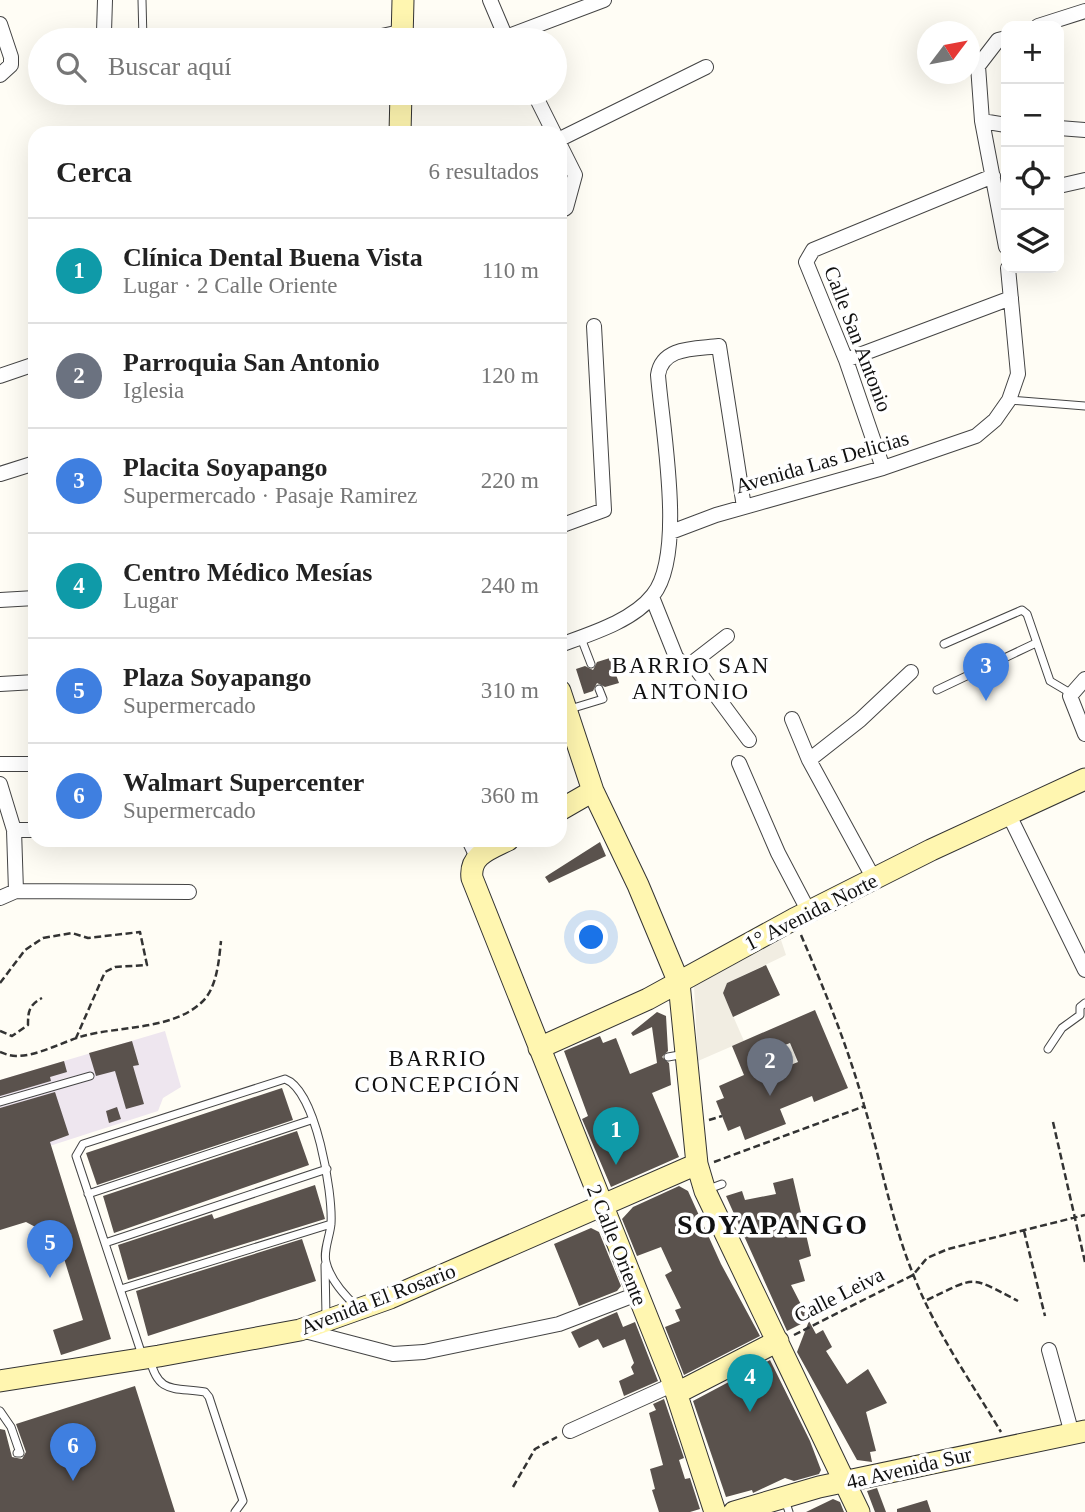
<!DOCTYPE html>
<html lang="es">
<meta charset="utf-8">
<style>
:root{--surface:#fff;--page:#f6f6f6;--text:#222;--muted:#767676;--line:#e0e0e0;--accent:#c4262e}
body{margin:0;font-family:Georgia,serif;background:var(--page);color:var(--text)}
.controls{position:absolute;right:21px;top:21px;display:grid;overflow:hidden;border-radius:14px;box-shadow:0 7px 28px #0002}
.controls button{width:63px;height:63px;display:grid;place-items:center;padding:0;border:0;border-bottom:2px solid var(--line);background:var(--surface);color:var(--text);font:35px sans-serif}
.compass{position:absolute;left:917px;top:21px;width:63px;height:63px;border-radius:50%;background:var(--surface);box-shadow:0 7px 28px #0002;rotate:58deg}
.you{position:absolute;left:592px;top:938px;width:24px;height:24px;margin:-18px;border:5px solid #fff;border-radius:50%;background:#1a73e8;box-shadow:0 0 0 10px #1a73e833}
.badge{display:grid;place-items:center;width:46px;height:46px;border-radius:50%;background:var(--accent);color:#fff;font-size:23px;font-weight:700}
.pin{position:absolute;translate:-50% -58px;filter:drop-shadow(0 2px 4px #0008)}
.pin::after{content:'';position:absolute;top:37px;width:24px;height:21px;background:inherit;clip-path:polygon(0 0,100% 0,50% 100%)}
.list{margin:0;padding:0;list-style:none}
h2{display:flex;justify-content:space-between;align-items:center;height:91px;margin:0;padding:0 28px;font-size:30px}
h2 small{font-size:23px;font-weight:400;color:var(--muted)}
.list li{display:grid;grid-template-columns:46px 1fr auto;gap:21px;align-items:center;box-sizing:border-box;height:105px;padding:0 28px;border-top:2px solid var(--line)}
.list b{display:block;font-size:26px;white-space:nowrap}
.list p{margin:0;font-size:23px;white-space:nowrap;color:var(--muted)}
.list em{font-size:23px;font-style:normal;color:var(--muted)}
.icon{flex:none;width:38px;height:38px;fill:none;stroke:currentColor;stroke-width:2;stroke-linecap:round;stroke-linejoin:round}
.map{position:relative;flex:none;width:1085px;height:1512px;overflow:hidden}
.search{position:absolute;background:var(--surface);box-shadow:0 7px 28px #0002;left:28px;top:28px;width:539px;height:77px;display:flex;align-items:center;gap:18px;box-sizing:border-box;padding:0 24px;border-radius:38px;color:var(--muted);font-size:26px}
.panel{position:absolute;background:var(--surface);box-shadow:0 7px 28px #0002;left:28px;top:126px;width:539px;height:721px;border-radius:21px}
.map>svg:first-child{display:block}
.industrial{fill:#eee6ef}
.plaza{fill:#f1ede2}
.building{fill:#5a524d;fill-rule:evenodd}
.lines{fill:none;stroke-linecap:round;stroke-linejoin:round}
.lane-casing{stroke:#444;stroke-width:9}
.street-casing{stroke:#444;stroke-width:16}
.secondary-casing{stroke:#333;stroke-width:23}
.path{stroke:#333;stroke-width:2.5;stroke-dasharray:7 3.5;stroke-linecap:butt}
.lane{stroke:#fff;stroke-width:7}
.street{stroke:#fff;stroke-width:14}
.secondary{stroke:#fff6b0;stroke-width:21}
.labels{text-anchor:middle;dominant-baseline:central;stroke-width:7;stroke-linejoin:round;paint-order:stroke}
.street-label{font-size:21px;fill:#111;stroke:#fff}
.neighbourhood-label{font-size:23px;letter-spacing:2px;fill:#111;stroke:#fff}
.district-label{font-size:28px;font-weight:bold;letter-spacing:2px;fill:#111;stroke:#fff}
</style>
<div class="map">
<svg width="1085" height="1512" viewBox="0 0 1085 1512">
<rect width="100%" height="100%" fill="#fffdf5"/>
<path class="industrial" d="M 165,1031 L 181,1087 L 163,1098 L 158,1111 L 0,1162 L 0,1080 Z"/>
<path class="plaza" d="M 781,940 L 786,955 L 727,983 L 723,993 L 744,1041 L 698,1061 L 694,986 Z"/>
<path class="building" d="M 610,658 L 619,683 L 605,687 L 597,683 L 593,691 L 584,694 L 576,669 L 585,666 L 593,670 L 597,662 Z
M 600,842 L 606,856 L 549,883 L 545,877 Z
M 766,965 L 780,995 L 733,1017 L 723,993 L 727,983 Z
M 815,1010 L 848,1088 L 814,1102 L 812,1096 L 780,1109 L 786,1124 L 745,1140 L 740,1126 L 728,1131 L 716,1101 L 724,1098 L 719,1086 L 744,1075 L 732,1046 ZM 790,1043 L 798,1062 L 773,1072 L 765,1053 Z
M 657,1012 L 666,1016 L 668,1051 L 662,1057 L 669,1063 L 671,1085 L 652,1093 L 679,1157 L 611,1187 L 582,1119 L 588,1116 L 564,1051 L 600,1036 L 603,1043 L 616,1038 L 630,1074 L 657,1063 L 652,1027 L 633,1036 L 631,1033 Z
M 132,1041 L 139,1065 L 133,1066 L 144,1104 L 126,1109 L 115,1071 L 96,1076 L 89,1053 Z
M 64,1061 L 67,1072 L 50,1077 L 51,1081 L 0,1096 L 0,1080 Z
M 282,1088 L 293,1120 L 97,1185 L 86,1153 Z
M 55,1092 L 69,1135 L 50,1142 L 111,1339 L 61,1355 L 53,1330 L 83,1320 L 58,1239 L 26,1222 L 0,1230 L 0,1108 Z
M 117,1107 L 121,1119 L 109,1123 L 106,1111 Z
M 297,1131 L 309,1165 L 114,1233 L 103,1196 Z
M 793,1178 L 811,1256 L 799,1260 L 805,1281 L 791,1285 L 809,1320 L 787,1331 L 726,1196 L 742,1191 L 745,1200 L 776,1194 L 773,1183 Z
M 315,1185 L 325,1219 L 128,1280 L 118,1245 L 212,1214 L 214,1219 Z
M 679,1186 L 688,1191 L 721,1264 L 760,1336 L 684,1375 L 665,1327 L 680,1321 L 675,1310 L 681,1308 L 665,1275 L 672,1271 L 661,1247 L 637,1256 L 622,1219 L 633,1207 Z
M 591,1228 L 599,1232 L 621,1286 L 617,1291 L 579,1306 L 554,1244 Z
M 302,1239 L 316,1281 L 148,1336 L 136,1291 Z
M 617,1312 L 623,1327 L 635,1322 L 658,1381 L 624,1396 L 619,1381 L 634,1374 L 631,1367 L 634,1363 L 625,1339 L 603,1348 L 598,1339 L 579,1348 L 571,1332 Z
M 809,1321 L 816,1334 L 823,1330 L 832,1347 L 826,1351 L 847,1384 L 868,1369 L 887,1403 L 866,1412 L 876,1451 L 870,1452 L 872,1462 L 857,1460 L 797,1352 Z
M 770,1360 L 810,1441 L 821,1470 L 819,1474 L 794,1481 L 785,1478 L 753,1493 L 752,1490 L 726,1497 L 693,1401 Z
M 135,1386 L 175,1512 L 0,1512 L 0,1429 L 5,1430 L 12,1457 L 22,1459 L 26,1452 L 16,1424 Z
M 664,1399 L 684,1458 L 679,1460 L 685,1479 L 690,1478 L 700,1509 L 690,1512 L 659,1512 L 652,1490 L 655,1489 L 650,1469 L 663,1465 L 649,1413 L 656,1410 L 653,1404 Z
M 877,1488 L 886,1512 L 875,1512 L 867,1491 Z
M 833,1499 L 840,1502 L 844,1512 L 806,1512 Z
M 927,1500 L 931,1512 L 897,1512 L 897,1509 Z"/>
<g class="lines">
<defs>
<path id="lane" d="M 142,0 L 143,40
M 348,40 L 398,29
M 1010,400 L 1085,406
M 581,638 L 591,664
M 944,644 L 1022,610 L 1027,614 L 1050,681 L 1072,694
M 937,690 L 1036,643
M 570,709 L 603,699 L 599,689
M 1048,1049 L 1062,1028 L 1080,1015 L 1080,1007 L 1085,1003
M 668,1057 L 685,1054
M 0,1102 L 90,1076
M 706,1190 L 722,1184
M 88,1194 L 311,1120
M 105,1243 L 327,1169
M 325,1265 L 326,1316
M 121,1289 L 331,1224
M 143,1358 L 76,1156 L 83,1144 L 285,1079 C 316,1090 333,1193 331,1224 C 330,1236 323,1251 326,1262 C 330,1279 344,1295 357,1307
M 150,1359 C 158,1395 175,1387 205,1392 L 209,1397 L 243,1501 L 235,1512
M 0,1411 L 11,1427 L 20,1453 L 17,1453
M 785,1500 L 789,1512"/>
<path id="street" d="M 490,0 L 507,40
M 0,24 L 11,57 L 11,65 L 0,75
M 1038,26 L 1085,11
M 104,32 L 105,0
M 1006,38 L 998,40 L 978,66 L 982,121 L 1006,247
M 498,40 L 604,0
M 534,93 L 554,133
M 982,121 L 1006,125
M 1059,128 L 1085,130
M 560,139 L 706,67
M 560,145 L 575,175 L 566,208 L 560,211
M 1059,186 L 1085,180
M 846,360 L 1011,298
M 0,376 L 35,364
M 883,468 L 846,360 L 806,262 L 813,250 L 993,176
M 0,474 L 35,463
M 560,526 L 604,510 L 594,326
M 671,532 L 716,515 L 883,468 L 976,436 L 995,420 L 1009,400 L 1018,374 L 1008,268
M 652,597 L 676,657 L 683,665 L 692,663 L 727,636
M 0,600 L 35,598
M 560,645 C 590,634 633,621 653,595 C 686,554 662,428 658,375 C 662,346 696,349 719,346 L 744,507
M 692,663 L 749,740
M 1085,679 L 1070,696 L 1085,734
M 0,684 L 35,682
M 792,719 L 809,760 L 874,879
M 809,760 L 860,720 L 911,672
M 739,763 L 778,853 L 809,912
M 0,764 L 35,764
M 0,784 L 14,830 L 16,891 L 0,898
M 1009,815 L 1085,970
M 14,830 L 35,830
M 469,840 L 477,857
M 16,891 L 189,892
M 301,1330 L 393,1354 L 424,1352 L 559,1324 L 637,1294
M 1049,1350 L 1072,1434
M 570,1431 L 674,1384"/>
<path id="secondary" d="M 402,40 L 403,0
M 400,133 L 401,93
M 560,691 L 593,791 L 638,885 L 679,983 L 697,1164 L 705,1191 L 859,1512
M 560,810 L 593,791
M 508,840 C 490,849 469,855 472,878 L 671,1377 L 715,1512
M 539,1048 L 648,999 L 794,919 L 931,850 L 1085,779
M 0,1381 L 159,1356 L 300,1330 L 390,1298 L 697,1164
M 677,1393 L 778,1341
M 734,1512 L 819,1487 L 1085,1431"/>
</defs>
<use href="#lane" class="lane-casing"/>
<use href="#street" class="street-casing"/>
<use href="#secondary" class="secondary-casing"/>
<path class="path" d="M 801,935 C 825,991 848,1047 864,1105 C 881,1161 891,1220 913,1274 C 935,1331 970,1380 1001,1432
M 0,983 L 25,950 L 43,938 L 72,933 L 88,938 L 140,932 L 147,965 L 115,967 L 105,972 L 76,1038
M 0,1031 L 12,1036 L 28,1025 C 28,1011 29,1005 42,998
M 0,1052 C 5,1054 10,1056 16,1056 C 38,1056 62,1042 83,1036 C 119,1026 173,1030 202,1002 C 217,988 219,960 221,941
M 709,1120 L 722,1116
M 1053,1122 L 1085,1262
M 714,1162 L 865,1106
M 1024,1231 L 1045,1316
M 927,1300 C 978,1276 968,1275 1018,1301
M 794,1335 L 913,1275 L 927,1258 L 948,1249 L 1085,1215
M 513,1487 L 535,1449 L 557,1437"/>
<use href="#lane" class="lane"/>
<use href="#street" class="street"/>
<use href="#secondary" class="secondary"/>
</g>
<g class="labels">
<g class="street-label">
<text transform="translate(858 339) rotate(69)">Calle San Antonio</text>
<text transform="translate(822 462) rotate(-16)">Avenida Las Delicias</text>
<text transform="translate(811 912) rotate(-27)">1° Avenida Norte</text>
<text transform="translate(617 1245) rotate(68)">2 Calle Oriente</text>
<text transform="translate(839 1295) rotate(-27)">Calle Leiva</text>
<text transform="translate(378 1299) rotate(-21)">Avenida El Rosario</text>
<text transform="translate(909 1468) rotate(-13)">4a Avenida Sur</text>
</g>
<g class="neighbourhood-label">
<text x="691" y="665">BARRIO SAN<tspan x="691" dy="26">ANTONIO</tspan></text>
<text x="438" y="1058">BARRIO<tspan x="438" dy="26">CONCEPCIÓN</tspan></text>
</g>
<g class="district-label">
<text x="773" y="1224">SOYAPANGO</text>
</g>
</g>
</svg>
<div class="controls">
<button>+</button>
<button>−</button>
<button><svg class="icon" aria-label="locate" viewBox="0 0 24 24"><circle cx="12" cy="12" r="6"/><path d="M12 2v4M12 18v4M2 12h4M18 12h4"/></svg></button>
<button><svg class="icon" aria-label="layers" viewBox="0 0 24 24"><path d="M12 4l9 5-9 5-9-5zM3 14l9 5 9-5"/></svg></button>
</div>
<svg class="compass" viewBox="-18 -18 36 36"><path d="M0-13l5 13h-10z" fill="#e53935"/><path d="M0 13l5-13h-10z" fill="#767676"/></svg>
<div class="you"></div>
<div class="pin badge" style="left:616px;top:1165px;background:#0f9aa8">1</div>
<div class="pin badge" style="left:770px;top:1096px;background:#6b7280">2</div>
<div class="pin badge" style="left:986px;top:701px;background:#3f7fe0">3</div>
<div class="pin badge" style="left:750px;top:1412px;background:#0f9aa8">4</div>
<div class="pin badge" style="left:50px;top:1278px;background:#3f7fe0">5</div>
<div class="pin badge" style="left:73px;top:1481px;background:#3f7fe0">6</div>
<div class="search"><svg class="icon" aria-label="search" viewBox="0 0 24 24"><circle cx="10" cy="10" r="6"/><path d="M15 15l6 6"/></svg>Buscar aquí</div>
<section class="panel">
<h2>Cerca<small>6 resultados</small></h2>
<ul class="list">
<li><span class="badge" style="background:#0f9aa8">1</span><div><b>Clínica Dental Buena Vista</b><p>Lugar · 2 Calle Oriente</p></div><em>110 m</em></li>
<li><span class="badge" style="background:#6b7280">2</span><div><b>Parroquia San Antonio</b><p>Iglesia</p></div><em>120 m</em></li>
<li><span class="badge" style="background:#3f7fe0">3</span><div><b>Placita Soyapango</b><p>Supermercado · Pasaje Ramirez</p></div><em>220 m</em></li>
<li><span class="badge" style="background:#0f9aa8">4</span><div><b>Centro Médico Mesías</b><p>Lugar</p></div><em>240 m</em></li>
<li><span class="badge" style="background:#3f7fe0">5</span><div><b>Plaza Soyapango</b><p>Supermercado</p></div><em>310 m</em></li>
<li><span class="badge" style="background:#3f7fe0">6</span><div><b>Walmart Supercenter</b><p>Supermercado</p></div><em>360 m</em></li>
</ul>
</section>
</div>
